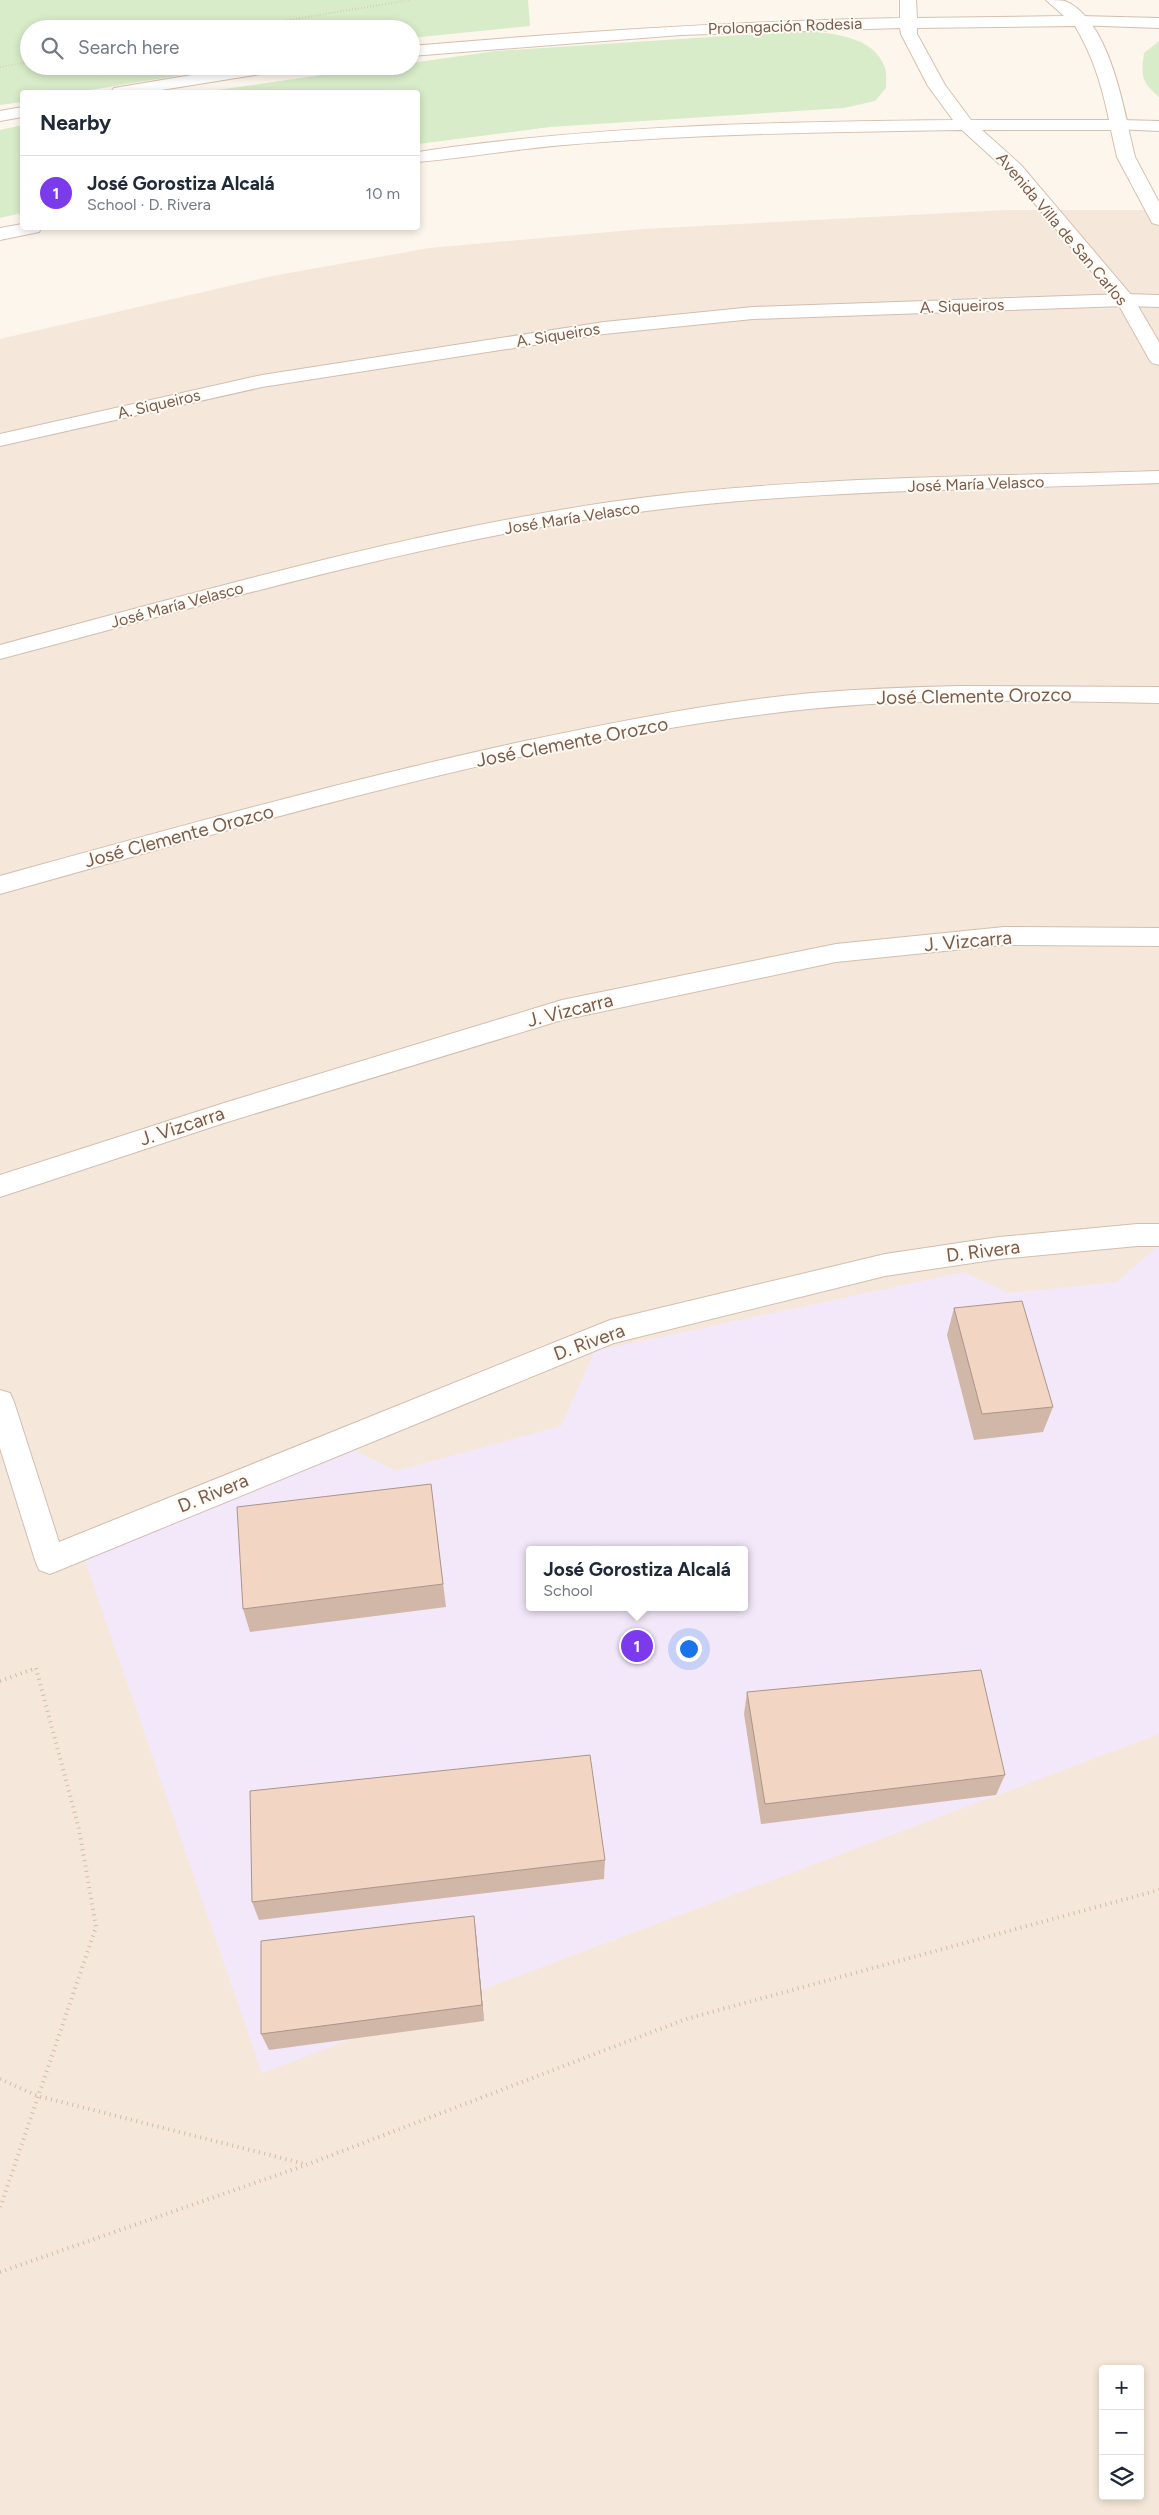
<!DOCTYPE html>
<meta charset="utf-8">
<style>
:root{--surface:#fff;--page:#f6f6f7;--text:#1f2937;--muted:#747a83;--line:#e0e1e3;--accent:#7c3aed}
body{margin:0;font-family:Figtree,sans-serif;background:var(--page);color:var(--text)}
.controls{position:absolute;right:15px;bottom:15px;display:grid;overflow:hidden;border-radius:5px;box-shadow:0 2px 8px #0003}
.controls button{width:45px;height:45px;display:grid;place-items:center;padding:0;border:0;border-bottom:1px solid var(--line);background:var(--surface);color:var(--text);font:25px sans-serif}
.you{position:absolute;left:688px;top:1648px;width:18px;height:18px;margin:-12px;border:4px solid #fff;border-radius:50%;background:#1a73e8;box-shadow:0 0 0 8px #1a73e833}
.badge{display:grid;place-items:center;width:32px;height:32px;border-radius:50%;background:var(--accent);color:#fff;font-size:16px;font-weight:700}
.pin{position:absolute;translate:-50% -50%;border:2px solid #fff;box-shadow:0 1px 5px #0006}
.popup{position:absolute;left:526px;top:1546px;width:222px;height:65px;box-sizing:border-box;display:grid;place-content:center;border-radius:5px;background:var(--surface);filter:drop-shadow(0 1px 4px #0005);font-size:16px;white-space:nowrap;color:var(--muted)}
.popup b{font-size:19px;color:var(--text)}
.popup::after{content:'';position:absolute;left:50%;top:100%;margin-left:-10px;border:10px solid transparent;border-top-color:var(--surface)}
.list{margin:0;padding:0;list-style:none}
h2{display:flex;justify-content:space-between;align-items:center;height:65px;margin:0;padding:0 20px;font-size:21px}
h2 small{font-size:16px;font-weight:400;color:var(--muted)}
.list li{display:grid;grid-template-columns:32px 1fr auto;gap:15px;align-items:center;box-sizing:border-box;height:75px;padding:0 20px;border-top:1px solid var(--line)}
.list b{display:block;font-size:19px;white-space:nowrap}
.list p{margin:0;font-size:16px;white-space:nowrap;color:var(--muted)}
.list em{font-size:16px;font-style:normal;color:var(--muted)}
.icon{flex:none;width:28px;height:28px;fill:none;stroke:currentColor;stroke-width:2;stroke-linecap:round;stroke-linejoin:round}
.map{position:relative;flex:none;width:1159px;height:2515px;overflow:hidden}
.search{position:absolute;background:var(--surface);box-shadow:0 2px 8px #0003;left:20px;top:20px;width:400px;height:55px;display:flex;align-items:center;gap:12px;box-sizing:border-box;padding:0 18px;border-radius:28px;color:var(--muted);font-size:19px}
.panel{position:absolute;background:var(--surface);box-shadow:0 2px 8px #0003;left:20px;top:90px;width:400px;height:140px;border-radius:5px}
.map>svg:first-child{display:block}
.residential{fill:#f5e8da;fill-rule:evenodd}
.education{fill:#f3e8fa;fill-rule:evenodd}
.green{fill:#d8ecc9}
.lines{fill:none;stroke-linecap:round;stroke-linejoin:round}
.street-casing{stroke:#d1beb0;stroke-width:2}
.secondary-casing{stroke:#d6c0b0;stroke-width:2}
.path-far1{stroke:#d9b8a5;stroke-width:2;stroke-dasharray:0.5 2.5;stroke-linecap:butt}
.path{stroke:#d9b8a5;stroke-width:4;stroke-dasharray:1 4.5;stroke-linecap:butt}
.street{fill:#fff;fill-rule:evenodd}
.secondary{fill:#fff;fill-rule:evenodd}
.wall{fill:#d1b7a8}
.shaded-wall{fill:#aa9588}
.building{fill:#f3d5c3;stroke:#aa9588}
.labels{text-anchor:middle;dominant-baseline:central;stroke-width:4;stroke-linejoin:round;paint-order:stroke}
.far-street-label{font-size:16px;fill:#7a5c4d;stroke:#fffaf3}
.street-label{font-size:19px;fill:#7a5c4d;stroke:#fffaf3}
</style>
<div class="map">
<svg width="1159" height="2515" viewBox="0 0 1159 2515">
<rect width="100%" height="100%" fill="#fdf6ec"/>
<path class="residential" d="M 1005,210 L 1159,210 L 1159,2515 L 0,2515 L 0,339 L 272,276 L 429,248 L 643,229 ZM 530,1550 L 744,1550 L 744,1607 L 530,1607 ZM 1103,2369 L 1140,2369 L 1140,2496 L 1103,2496 Z"/>
<path class="education" d="M 1157,1247 L 1159,1248 L 1159,1734 L 262,2073 L 84,1558 L 346,1446 L 396,1471 L 561,1426 L 595,1351 L 964,1272 L 1008,1293 L 1117,1282 ZM 530,1550 L 744,1550 L 744,1607 L 530,1607 Z"/>
<path class="green" d="M 0,0 L 528,0 L 530,26 L 411,38 L 411,29 L 29,29 L 29,66 L 236,66 L 78,92 L 22,92 L 22,102 L 0,105 Z
M 802,31 C 830,33 874,35 885,68 C 887,74 886,82 886,88 L 875,101 L 844,108 L 550,127 L 418,144 L 418,92 L 203,92 L 384,66 L 411,66 L 411,63 L 496,51 Z
M 1159,41 L 1159,97 C 1141,82 1141,76 1144,53 Z
M 22,125 L 22,213 L 0,218 L 0,130 Z"/>
<g class="lines">
<defs>
<path id="street" d="M 1080,16 L 1159,18 L 1159,28 L 1074,25 L 1072,21 L 1074,17 Z
M 1121,120 L 1159,121 L 1159,131 L 1115,129 L 1112,125 L 1115,121 Z
M 1125,294 L 1159,295 L 1159,307 L 1125,306 L 753,319 L 604,334 L 262,387 L 0,446 L 0,434 L 262,375 L 604,322 L 753,307 Z
M 1159,471 L 1159,483 C 976,490 792,489 610,516 C 403,546 202,606 0,659 L 0,645 C 202,591 403,533 610,502 C 792,476 976,477 1159,471 Z
M 960,686 L 1159,687 L 1159,703 C 1043,701 925,697 809,709 C 534,738 266,820 0,894 L 0,876 C 174,828 349,779 525,741 C 620,721 716,702 812,693 C 862,689 911,687 960,686 Z
M 1004,927 L 1159,928 L 1159,946 L 1004,945 L 836,962 L 562,1020 L 224,1123 L 0,1197 L 0,1175 L 224,1103 L 562,1000 L 836,944 Z
M 1137,1224 L 1159,1224 L 1159,1246 L 1137,1246 L 999,1259 L 885,1276 L 614,1343 L 50,1574 L 39,1570 L 35,1560 L 0,1448 L 0,1390 L 10,1393 L 14,1402 L 59,1542 L 610,1320 L 885,1254 L 999,1237 Z"/>
<path id="secondary" d="M 900,0 L 916,0 L 917,18 L 1064,16 L 1046,0 C 1051,0 1060,0 1065,1 C 1103,17 1119,85 1127,121 L 1130,125 L 1128,127 L 1135,157 L 1159,202 L 1159,225 L 1152,223 L 1150,219 L 1117,157 L 1111,130 L 982,130 L 1021,165 L 1132,296 L 1159,342 L 1159,365 L 1152,363 L 1149,359 L 1117,302 L 1009,173 L 962,130 C 829,132 696,134 564,145 C 515,149 466,158 418,162 L 418,152 C 595,125 774,122 953,120 L 928,86 L 901,34 L 900,28 L 681,35 L 411,56 L 411,46 C 574,32 737,21 900,18 ZM 1075,26 C 1093,56 1102,86 1109,120 L 971,120 L 945,85 L 917,34 L 917,28 Z
M 246,66 L 287,66 L 279,71 L 149,92 L 111,92 L 114,88 Z
M 22,107 L 22,117 L 0,121 L 0,111 Z
M 22,224 L 22,228 L 41,228 L 39,232 L 0,240 L 0,228 Z"/>
</defs>
<use href="#street" class="street-casing"/>
<use href="#secondary" class="secondary-casing"/>
<path class="path-far1" d="M 234,29 L 410,0
M 0,67 L 29,62"/>
<path class="path" d="M 0,1681 L 36,1668 L 79,1829 L 96,1927 L 0,2208
M 0,2079 L 38,2096 L 305,2164
M 0,2272 L 306,2165 L 686,2019 L 1159,1890"/>
<use href="#street" class="street"/>
<use href="#secondary" class="secondary"/>
</g>
<path class="wall" d="M 954,1308 L 1053,1407 L 1043,1432 L 974,1440 L 947,1335 Z
M 431,1484 L 446,1607 L 250,1632 L 243,1609 Z
M 747,1692 L 1005,1775 L 996,1795 L 761,1824 L 744,1714 Z
M 605,1860 L 604,1879 L 259,1920 L 252,1902 Z
M 476,1934 L 484,2021 L 269,2050 L 261,2034 Z"/>
<path class="shaded-wall" d="M 474,1916 L 476,1934 L 484,2021 L 482,2005 Z"/>
<path class="building" d="M 1022,1301 L 1053,1407 L 982,1414 L 954,1308 Z
M 431,1484 L 443,1584 L 243,1609 L 237,1507 Z
M 981,1670 L 1005,1775 L 765,1804 L 747,1692 Z
M 590,1755 L 605,1860 L 252,1902 L 250,1791 Z
M 474,1916 L 482,2005 L 261,2034 L 261,1941 Z"/>
<g class="labels">
<g class="far-street-label">
<text transform="translate(785 26) rotate(-2)">Prolongación Rodesia</text>
<text transform="translate(1062 229) rotate(50)">Avenida Villa de San Carlos</text>
<text transform="translate(962 306) rotate(-2)">A. Siqueiros</text>
<text transform="translate(558 335) rotate(-9)">A. Siqueiros</text>
<text transform="translate(159 404) rotate(-13)">A. Siqueiros</text>
<text transform="translate(976 484) rotate(-2)">José María Velasco</text>
<text transform="translate(572 518) rotate(-9)">José María Velasco</text>
<text transform="translate(177 605) rotate(-15)">José María Velasco</text>
</g>
<g class="street-label">
<text transform="translate(974 696) rotate(-1)">José Clemente Orozco</text>
<text transform="translate(572 742) rotate(-11)">José Clemente Orozco</text>
<text transform="translate(179 836) rotate(-15)">José Clemente Orozco</text>
<text transform="translate(968 941) rotate(-5)">J. Vizcarra</text>
<text transform="translate(570 1010) rotate(-14)">J. Vizcarra</text>
<text transform="translate(182 1126) rotate(-18)">J. Vizcarra</text>
<text transform="translate(983 1251) rotate(-7)">D. Rivera</text>
<text transform="translate(589 1342) rotate(-20)">D. Rivera</text>
<text transform="translate(213 1493) rotate(-22)">D. Rivera</text>
</g>
</g>
</svg>
<div class="controls">
<button>+</button>
<button>−</button>
<button><svg class="icon" aria-label="layers" viewBox="0 0 24 24"><path d="M12 4l9 5-9 5-9-5zM3 14l9 5 9-5"/></svg></button>
</div>
<div class="you"></div>
<div class="pin badge" style="left:637px;top:1646px">1</div>
<div class="popup"><b>José Gorostiza Alcalá</b>School</div>
<div class="search"><svg class="icon" aria-label="search" viewBox="0 0 24 24"><circle cx="10" cy="10" r="6"/><path d="M15 15l6 6"/></svg>Search here</div>
<section class="panel">
<h2>Nearby<small></small></h2>
<ul class="list">
<li><span class="badge">1</span><div><b>José Gorostiza Alcalá</b><p>School · D. Rivera</p></div><em>10 m</em></li>
</ul>
</section>
</div>
